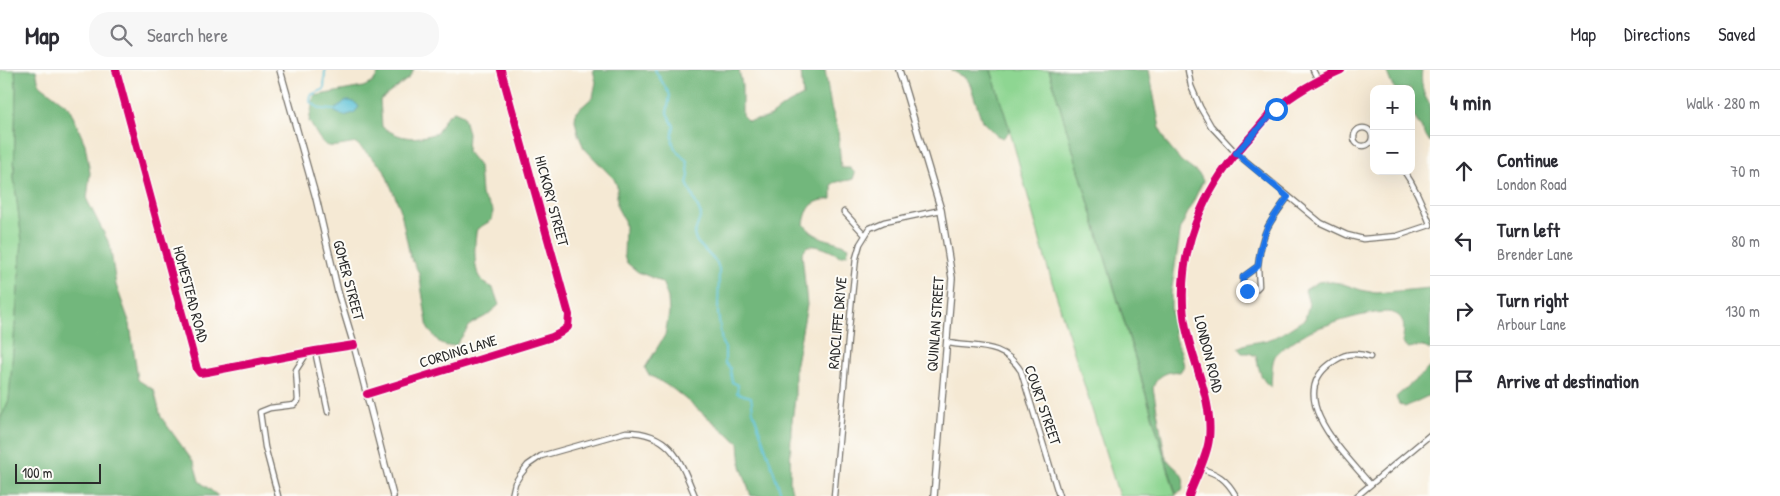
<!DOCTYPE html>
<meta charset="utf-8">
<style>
:root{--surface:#fff;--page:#f7f7f7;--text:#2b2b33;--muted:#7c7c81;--line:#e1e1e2}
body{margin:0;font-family:"Patrick Hand",sans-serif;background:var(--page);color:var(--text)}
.controls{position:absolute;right:15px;top:15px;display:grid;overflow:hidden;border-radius:10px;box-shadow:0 5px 20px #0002}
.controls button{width:45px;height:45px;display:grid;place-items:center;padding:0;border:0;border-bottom:1px solid var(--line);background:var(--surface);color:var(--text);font:25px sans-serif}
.scale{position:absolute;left:15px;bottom:12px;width:86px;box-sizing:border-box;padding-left:5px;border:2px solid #2b2b2b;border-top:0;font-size:14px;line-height:18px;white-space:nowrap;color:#2b2b2b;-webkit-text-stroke:4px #fdfcf7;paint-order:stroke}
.stop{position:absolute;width:15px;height:15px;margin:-11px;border:4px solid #1a73e8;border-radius:50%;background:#fff}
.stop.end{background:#1a73e8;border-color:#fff;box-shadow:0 1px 5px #0008}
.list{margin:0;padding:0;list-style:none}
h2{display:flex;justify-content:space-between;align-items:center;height:65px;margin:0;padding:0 20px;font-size:21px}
h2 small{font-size:16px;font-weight:400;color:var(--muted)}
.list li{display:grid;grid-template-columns:32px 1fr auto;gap:15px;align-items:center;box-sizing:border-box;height:70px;padding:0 20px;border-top:1px solid var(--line)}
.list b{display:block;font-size:19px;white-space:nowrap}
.list p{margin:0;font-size:16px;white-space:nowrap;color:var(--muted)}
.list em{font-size:16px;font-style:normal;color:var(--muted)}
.icon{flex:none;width:28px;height:28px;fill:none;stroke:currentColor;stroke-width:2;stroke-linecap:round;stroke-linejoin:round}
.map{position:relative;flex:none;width:1430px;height:426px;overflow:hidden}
header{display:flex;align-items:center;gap:30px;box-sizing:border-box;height:70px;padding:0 25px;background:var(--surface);border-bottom:1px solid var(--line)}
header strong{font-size:24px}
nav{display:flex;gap:28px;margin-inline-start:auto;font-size:18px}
.search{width:350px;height:45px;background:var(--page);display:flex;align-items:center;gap:12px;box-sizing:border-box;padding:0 18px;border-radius:20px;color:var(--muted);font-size:19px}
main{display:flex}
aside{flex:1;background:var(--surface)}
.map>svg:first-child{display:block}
.green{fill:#8ed692;stroke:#5c805e}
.forest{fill:#72b77c;stroke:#4e7154}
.water{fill:#58c0d5;stroke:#427680}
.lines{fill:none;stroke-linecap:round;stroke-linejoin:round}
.stream{stroke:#58c0d5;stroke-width:2}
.minor-casing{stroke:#726e66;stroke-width:7}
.tertiary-casing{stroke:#726e66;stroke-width:8}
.minor{stroke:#fff;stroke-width:4.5}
.tertiary{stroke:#fff;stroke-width:5.5}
.cycleway-casing{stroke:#fdfcf7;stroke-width:11}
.cycleway{stroke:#d6006c;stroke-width:8}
.route{stroke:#1a73e8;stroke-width:6}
.labels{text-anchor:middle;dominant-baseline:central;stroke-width:4;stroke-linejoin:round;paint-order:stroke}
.street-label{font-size:15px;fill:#2b2b2b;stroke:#fdfcf7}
</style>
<header>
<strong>Map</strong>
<div class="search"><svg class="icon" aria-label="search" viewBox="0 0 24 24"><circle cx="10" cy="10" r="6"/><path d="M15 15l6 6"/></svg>Search here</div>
<nav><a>Map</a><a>Directions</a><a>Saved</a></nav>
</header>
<main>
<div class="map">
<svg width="1430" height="426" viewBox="0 0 1430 426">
<rect width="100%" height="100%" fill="#fdfcf7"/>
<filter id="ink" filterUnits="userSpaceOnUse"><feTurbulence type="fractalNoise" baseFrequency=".02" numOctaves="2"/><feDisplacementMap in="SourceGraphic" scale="10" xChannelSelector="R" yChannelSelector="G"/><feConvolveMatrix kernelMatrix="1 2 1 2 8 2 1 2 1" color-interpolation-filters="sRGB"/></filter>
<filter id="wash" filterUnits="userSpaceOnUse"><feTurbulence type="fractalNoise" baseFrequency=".0096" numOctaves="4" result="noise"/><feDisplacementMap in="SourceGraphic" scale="20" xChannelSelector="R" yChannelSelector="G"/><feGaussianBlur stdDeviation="1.12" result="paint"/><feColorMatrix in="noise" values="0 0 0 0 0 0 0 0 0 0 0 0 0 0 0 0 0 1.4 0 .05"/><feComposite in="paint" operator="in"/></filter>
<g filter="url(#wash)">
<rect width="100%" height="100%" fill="#f5e9d4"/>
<path class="green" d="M 0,0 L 15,0 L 16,19 L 14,108 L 22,171 L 9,330 L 0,350 Z
M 991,0 L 1049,0 L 1176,426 L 1119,426 L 1048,199 L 1010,61 Z"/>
<path class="forest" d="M 15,0 L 36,0 L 39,14 L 69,37 L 85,74 L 90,103 L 87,130 L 110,175 L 116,215 L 130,254 L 138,310 L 154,320 L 161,347 L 194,393 L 199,411 L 218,426 L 0,426 L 0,350 L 9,330 L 22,171 L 14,108 L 16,19 Z
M 381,0 L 414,0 L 409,8 L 380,30 L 382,57 C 403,70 413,70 437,63 L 446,47 L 454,41 L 463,45 L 468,63 L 467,81 L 479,96 L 481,124 L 493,140 L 492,150 L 477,159 C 474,168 474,195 478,204 C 480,211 488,215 493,218 L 499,235 L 486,246 L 471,254 L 456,275 L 447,276 L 439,272 L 428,259 L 419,203 L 410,186 L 400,138 L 383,98 L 356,73 C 323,79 326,80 309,51 L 314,26 L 363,17 L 372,13 Z
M 593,0 L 739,0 L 742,15 L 742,45 L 748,51 L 763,49 L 771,46 L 784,36 L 803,26 L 801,0 L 825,0 L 831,37 L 838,59 L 841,98 L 850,98 L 855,103 L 853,109 C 845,112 839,110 832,114 L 832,129 C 814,130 807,135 804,154 C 816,171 833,169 849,177 L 847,184 L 840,186 C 829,180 820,175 807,176 L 802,183 L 807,235 L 795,298 L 795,328 L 791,359 L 790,413 L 793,426 L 751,426 L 741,396 L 739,373 L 673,319 L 648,304 L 645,298 L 665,265 L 669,243 L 668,228 L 663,214 L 658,210 L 638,202 L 627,193 L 624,186 L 625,157 L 624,150 L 617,137 L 617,116 L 614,109 L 584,78 L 578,64 L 575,50 L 576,42 L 593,27 L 596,12 Z
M 951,0 L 991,0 L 1010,61 L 1003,68 L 996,65 L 982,51 L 970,14 L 966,8 Z
M 1049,0 L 1149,0 L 1160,58 L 1166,73 L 1181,91 L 1200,105 L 1203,111 L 1181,157 L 1171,223 L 1171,239 L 1175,268 L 1181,282 L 1184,296 L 1180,302 C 1168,300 1156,306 1153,318 L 1165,385 C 1171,400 1189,400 1182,421 L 1176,424 Z
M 1386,0 L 1422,0 C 1420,10 1423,27 1430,34 L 1430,72 L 1411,42 L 1411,19 L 1395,19 L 1391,13 Z
M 1325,211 L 1340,213 L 1361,220 L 1376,223 L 1430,218 L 1430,280 L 1422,276 L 1408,278 L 1402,273 C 1404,262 1407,247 1393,243 C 1378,238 1325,255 1310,261 C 1303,265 1279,279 1275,286 C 1271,294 1272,308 1271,317 C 1260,310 1259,298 1256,286 L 1249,283 L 1242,283 L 1238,278 C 1248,271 1261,273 1273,268 C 1284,263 1295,255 1305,249 L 1309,234 L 1305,220 L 1318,212 Z
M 1430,297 L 1430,325 L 1405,337 L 1399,334 L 1396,327 Z"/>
<path class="water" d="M 345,31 C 351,31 355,31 359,37 L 354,43 L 344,46 L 335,42 L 335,40 Z"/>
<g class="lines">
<path class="stream" d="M 325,0 L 324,19 L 311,25 L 310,32 L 321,39 L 335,40
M 655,0 L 670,25 L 667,43 L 674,56 C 670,74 673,79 687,91 L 689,106 L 687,113 L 701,145 L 694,165 L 697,172 L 717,193 L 719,199 L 718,243 L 722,273 L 725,278 L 725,293 L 730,298 L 732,312 L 738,315 L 737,323 L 751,327 L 753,341 L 782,426"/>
</g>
</g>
<g filter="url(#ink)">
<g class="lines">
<defs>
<path id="minor" d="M 116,0 L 197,299 L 200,303 L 207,302 L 315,281 L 354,275
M 1188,0 L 1191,16 L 1200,37 L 1211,56 L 1236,83 L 1321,153 L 1347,165 L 1363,169 L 1397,166 L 1430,155
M 1313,0 L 1318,10
M1354 67a9 9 0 1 1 18 0a9 9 0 1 1-18 0Z
M 1404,101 C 1416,118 1423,135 1430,154
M 844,142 L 865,165
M 1258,196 C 1262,161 1268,154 1288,127
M 1258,196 L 1259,216 L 1255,220 L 1247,221 L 1243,217 L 1243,207 Z
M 948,273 C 977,278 1003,272 1021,301 L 1059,426
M 315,281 L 328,342
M 1370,287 C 1354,281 1343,284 1330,294 C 1284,328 1348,387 1370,414
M 367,324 L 552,267 L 560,263 L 568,257 L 569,245 L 501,0
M 1199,398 C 1218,404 1226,408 1236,426
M 278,426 L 265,377 L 260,342 L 270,338 L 294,335 L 298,331 L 296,300 L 307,283
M 512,426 L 515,413 L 520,405 L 528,395 L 541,386 L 626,362 C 671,362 680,390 695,426
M 834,426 L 852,226 L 856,188 L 860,174 L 870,158 L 884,152 L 941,140
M 1357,426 L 1430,365"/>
<path id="tertiary" d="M 280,0 L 316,128 L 338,222 L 354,275 L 393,426
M 899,0 L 941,140 L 952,208 L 934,426
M 1189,426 C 1195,408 1207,388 1209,369 C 1214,324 1185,281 1183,235 C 1180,167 1208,113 1253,64 C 1260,56 1267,46 1276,39 C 1295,22 1318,10 1341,0"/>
</defs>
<use href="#minor" class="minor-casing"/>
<use href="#tertiary" class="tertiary-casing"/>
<use href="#minor" class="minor"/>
<use href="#tertiary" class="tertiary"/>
<defs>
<path id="cycleway" d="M 116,0 L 197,299 L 200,303 L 207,302 L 315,281 L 354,275
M 367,324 L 552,267 L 560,263 L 568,257 L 569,245 L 501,0
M 1189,426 C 1195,408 1207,388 1209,369 C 1214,324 1185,281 1183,235 C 1180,167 1208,113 1253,64 C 1260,56 1267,46 1276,39 C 1295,22 1318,10 1341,0"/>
</defs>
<use href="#cycleway" class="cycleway-casing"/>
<use href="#cycleway" class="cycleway"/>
</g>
</g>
<g class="lines" filter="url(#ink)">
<path class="route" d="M 1247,221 L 1243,217 L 1243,207 L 1258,196 C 1262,161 1268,154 1288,127 L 1236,83 L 1276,39"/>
</g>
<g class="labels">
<g class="street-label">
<text transform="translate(552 131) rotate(75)">HICKORY STREET</text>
<text transform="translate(349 210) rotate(75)">GOMER STREET</text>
<text transform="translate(191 224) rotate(75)">HOMESTEAD ROAD</text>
<text transform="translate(837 253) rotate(-85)">RADCLIFFE DRIVE</text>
<text transform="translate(935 254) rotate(-86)">QUINLAN STREET</text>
<text transform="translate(458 281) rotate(-17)">CORDING LANE</text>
<text transform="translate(1209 284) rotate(76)">LONDON ROAD</text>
<text transform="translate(1043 335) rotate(71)">COURT STREET</text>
</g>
</g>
</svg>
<div class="controls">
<button>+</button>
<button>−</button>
</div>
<div class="scale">100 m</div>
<div class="stop" style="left:1276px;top:39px"></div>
<div class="stop end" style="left:1247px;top:221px"></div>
</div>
<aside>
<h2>4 min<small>Walk · 280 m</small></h2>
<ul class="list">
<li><svg class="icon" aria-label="ahead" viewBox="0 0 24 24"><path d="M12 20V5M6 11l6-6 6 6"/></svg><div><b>Continue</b><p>London Road</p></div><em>70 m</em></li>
<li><svg class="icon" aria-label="left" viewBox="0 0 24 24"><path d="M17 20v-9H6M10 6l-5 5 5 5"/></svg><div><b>Turn left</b><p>Brender Lane</p></div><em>80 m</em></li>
<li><svg class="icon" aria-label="right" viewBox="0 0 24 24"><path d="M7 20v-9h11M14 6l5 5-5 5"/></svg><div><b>Turn right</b><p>Arbour Lane</p></div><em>130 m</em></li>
<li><svg class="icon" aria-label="arrive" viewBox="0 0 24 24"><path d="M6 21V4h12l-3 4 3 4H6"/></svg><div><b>Arrive at destination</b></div></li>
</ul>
</aside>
</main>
